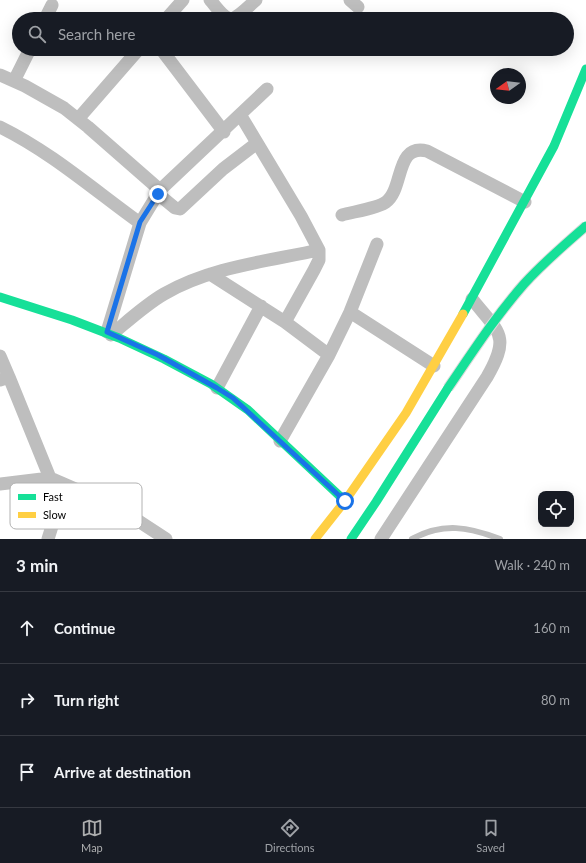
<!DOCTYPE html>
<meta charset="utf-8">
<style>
:root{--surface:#171b24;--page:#242831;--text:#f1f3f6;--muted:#9ea1a6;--line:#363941;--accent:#adaeaf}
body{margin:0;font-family:Lato,sans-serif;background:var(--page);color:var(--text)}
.controls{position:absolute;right:12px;bottom:12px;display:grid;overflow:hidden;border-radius:8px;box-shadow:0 4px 16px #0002}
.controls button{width:36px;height:36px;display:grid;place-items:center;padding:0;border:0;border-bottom:1px solid var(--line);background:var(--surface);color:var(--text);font:20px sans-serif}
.compass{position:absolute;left:490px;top:68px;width:36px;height:36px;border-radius:50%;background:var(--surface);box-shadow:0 4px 16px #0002;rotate:255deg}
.stop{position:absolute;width:12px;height:12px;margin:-9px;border:3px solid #1a73e8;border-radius:50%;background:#fff}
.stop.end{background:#1a73e8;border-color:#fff;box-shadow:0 1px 4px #0008}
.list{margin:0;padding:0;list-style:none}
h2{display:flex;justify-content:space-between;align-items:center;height:52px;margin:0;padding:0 16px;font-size:17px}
h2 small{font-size:13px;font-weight:400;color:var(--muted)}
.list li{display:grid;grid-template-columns:26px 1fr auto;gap:12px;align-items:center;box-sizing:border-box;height:72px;padding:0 16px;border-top:1px solid var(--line)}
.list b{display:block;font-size:15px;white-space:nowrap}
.list em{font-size:13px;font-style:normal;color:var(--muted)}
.icon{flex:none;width:22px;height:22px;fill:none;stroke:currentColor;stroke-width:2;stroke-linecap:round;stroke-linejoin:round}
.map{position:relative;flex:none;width:586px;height:539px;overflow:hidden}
.search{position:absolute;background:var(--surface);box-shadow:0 4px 16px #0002;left:12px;right:12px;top:12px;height:44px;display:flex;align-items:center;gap:10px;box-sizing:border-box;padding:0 14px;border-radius:22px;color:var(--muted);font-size:15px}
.sheet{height:268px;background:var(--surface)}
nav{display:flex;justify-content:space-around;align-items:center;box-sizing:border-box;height:56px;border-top:1px solid var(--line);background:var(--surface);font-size:11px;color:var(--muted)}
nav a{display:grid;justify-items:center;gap:2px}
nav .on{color:var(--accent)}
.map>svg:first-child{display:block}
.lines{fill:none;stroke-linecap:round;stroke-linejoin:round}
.lane{stroke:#bebebe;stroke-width:6}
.street{stroke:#bebebe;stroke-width:13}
.fast{stroke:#16e098;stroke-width:9}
.slow{stroke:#ffcf43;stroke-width:9}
.fast-bridge-casing{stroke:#dbdbdb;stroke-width:11;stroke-linecap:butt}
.fast-bridge{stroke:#16e098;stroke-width:9}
.route{stroke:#1a73e8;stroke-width:5}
.key{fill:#fff;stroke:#b2b2b2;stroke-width:1}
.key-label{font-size:11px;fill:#000}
</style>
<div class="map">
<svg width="586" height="539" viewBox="0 0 586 539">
<rect width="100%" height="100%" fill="#fff"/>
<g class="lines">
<path class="lane" d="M 412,539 C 443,522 469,527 500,539"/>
<path class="street" d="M 210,0 C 215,5 221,15 228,18 C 235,21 250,5 256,0
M 350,0 L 358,7
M 45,19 L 52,5
M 166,19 L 183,0
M 161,49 L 224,132
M 0,75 L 25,86 L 64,108 L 88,127 L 160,190
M 14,81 L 30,49
M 241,116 L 301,216 L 319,250 L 319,260 L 314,270 L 285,322 L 329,355 L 280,441
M 78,119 L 139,49
M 0,127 C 51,152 94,190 140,223 L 107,332
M 158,194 L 175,208 L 180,209 L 223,169 L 257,143
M 342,215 C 352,212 379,208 386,202 C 404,189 395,143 427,151 L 525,202
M 140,223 L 160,190 L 267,89
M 210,274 L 285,322
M 350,312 L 434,366
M 111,335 C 128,321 145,305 164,294 C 210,267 269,261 319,250
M 329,355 L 350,312 L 377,244
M 0,356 L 9,377
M 0,380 L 9,377 L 50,478
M 217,388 L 261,306
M 0,484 L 50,478 L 103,501 L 140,522 L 166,539
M 48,539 L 65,485
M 381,539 L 487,377 C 511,335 499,333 472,299"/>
<path class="fast" d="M 0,297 L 72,320 L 119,338 L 164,359 L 211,384 L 248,410 L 345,501
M 463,314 L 554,146 L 586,69
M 351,539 L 376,502 L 448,388"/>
<path class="slow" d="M 315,539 L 345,501 L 406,413 L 463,314"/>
<defs>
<path id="fast-bridge" d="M 448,388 C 472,353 495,317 524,284 C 543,263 564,245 586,226"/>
</defs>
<use href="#fast-bridge" class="fast-bridge-casing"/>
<use href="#fast-bridge" class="fast-bridge"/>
</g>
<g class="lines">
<path class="route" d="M 158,194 L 140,222 L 107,332 L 158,355 L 217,388 L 233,398 L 345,501"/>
</g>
<rect x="10" y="483" width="132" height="46" rx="6" class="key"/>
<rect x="18" y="494" width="18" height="6" fill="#16e098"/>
<rect x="18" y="512" width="18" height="6" fill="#ffcf43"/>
<g class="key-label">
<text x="43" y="501">Fast</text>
<text x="43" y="519">Slow</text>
</g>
</svg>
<div class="controls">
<button><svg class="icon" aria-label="locate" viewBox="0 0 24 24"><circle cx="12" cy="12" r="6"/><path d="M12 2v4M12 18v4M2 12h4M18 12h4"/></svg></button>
</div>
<svg class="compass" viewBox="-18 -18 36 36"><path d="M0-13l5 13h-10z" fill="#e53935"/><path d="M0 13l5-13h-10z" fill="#9ea1a6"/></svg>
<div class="stop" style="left:345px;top:501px"></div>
<div class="stop end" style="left:158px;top:194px"></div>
<div class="search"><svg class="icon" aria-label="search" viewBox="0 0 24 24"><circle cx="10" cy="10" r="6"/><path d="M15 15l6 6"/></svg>Search here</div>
</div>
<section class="sheet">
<h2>3 min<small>Walk · 240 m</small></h2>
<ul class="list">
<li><svg class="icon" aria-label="ahead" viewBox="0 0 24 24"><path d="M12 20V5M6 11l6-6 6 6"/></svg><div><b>Continue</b></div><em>160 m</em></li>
<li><svg class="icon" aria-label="right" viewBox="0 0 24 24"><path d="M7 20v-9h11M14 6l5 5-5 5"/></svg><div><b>Turn right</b></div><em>80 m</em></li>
<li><svg class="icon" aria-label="arrive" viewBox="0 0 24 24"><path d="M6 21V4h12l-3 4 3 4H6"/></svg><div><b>Arrive at destination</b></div></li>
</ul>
</section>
<nav>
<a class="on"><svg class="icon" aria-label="map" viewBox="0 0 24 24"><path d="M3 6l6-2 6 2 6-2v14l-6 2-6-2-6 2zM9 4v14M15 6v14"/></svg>Map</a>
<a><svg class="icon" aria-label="directions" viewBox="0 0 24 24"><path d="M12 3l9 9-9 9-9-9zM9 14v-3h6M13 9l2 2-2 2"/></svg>Directions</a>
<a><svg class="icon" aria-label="saved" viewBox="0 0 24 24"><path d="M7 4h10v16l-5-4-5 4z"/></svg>Saved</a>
</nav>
